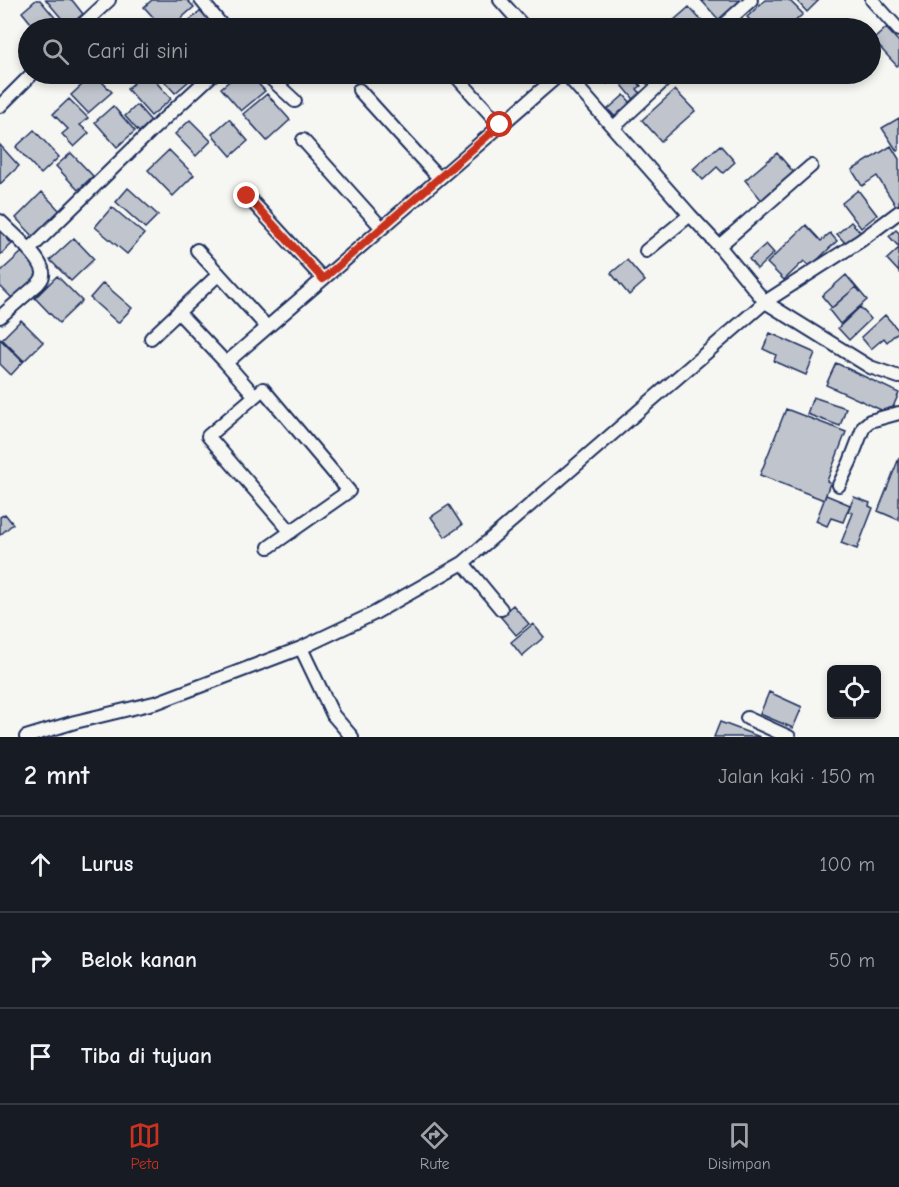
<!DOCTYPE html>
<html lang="id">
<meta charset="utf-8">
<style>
:root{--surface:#171b24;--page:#242831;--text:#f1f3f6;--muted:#9ea1a6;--line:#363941;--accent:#c8321e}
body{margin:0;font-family:"Comic Neue",sans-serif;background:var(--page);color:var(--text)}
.controls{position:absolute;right:18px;bottom:18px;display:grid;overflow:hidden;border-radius:9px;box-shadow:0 3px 9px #0003}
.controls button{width:54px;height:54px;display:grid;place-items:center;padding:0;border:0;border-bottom:2px solid var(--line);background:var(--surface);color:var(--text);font:30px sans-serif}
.stop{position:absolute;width:18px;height:18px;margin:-14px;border:4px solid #c8321e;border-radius:50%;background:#fff}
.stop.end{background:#c8321e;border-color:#fff;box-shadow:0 2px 6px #0008}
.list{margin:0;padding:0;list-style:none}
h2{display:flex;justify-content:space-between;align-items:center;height:78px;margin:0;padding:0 24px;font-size:26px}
h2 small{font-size:20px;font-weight:400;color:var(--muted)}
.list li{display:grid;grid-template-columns:39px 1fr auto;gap:18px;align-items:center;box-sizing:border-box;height:96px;padding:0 24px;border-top:2px solid var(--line)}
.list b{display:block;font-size:22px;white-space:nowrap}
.list em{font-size:20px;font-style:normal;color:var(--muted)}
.icon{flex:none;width:33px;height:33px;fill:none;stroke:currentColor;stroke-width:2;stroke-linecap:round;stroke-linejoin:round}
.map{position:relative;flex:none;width:899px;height:737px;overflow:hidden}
.search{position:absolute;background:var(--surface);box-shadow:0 3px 9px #0003;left:18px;right:18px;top:18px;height:66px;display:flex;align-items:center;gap:15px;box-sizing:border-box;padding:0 21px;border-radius:33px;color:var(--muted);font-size:22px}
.sheet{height:366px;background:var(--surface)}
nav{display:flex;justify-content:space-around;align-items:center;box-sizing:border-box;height:84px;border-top:2px solid var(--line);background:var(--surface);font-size:16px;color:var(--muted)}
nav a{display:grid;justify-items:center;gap:3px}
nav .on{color:var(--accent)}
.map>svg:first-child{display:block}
.building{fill:#c0c4cd;stroke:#1b2f5e;stroke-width:1.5}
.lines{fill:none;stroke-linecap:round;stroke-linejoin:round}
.street-casing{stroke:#1b2f5e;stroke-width:16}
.street{stroke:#f6f6f2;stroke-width:12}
.route{stroke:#c8321e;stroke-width:8}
</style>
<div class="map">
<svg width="899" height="737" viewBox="0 0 899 737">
<rect width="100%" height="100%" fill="#f6f6f2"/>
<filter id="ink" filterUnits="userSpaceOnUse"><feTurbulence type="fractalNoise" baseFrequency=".0167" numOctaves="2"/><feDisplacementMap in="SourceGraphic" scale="12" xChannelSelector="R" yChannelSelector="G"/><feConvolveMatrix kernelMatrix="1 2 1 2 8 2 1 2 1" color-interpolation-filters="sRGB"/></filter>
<g filter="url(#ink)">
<path class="building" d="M 36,0 L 40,0 L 63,27 L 61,28 L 35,28 L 22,12 Z
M 46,0 L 72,0 L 83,14 L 68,26 Z
M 152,0 L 187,0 L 194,7 L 170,28 L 163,28 L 144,7 Z
M 701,0 L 743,0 L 720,21 Z
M 765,0 L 789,0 L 803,14 L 788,28 L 758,28 L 747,17 Z
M 796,0 L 819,0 L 807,12 Z
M 689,7 L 707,27 L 705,28 L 665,28 Z
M 202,10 L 217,28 L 189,28 L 185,24 Z
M 886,28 L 899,42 L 899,64 L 897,66 L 873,40 Z
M 94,74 L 112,92 L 88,113 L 71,95 Z
M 144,74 L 149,74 L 171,99 L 151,116 L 127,89 Z
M 158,74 L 197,74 L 175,93 Z
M 238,74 L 249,74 L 265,91 L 241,111 L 221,88 Z
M 597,74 L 617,74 L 607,84 Z
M 619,74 L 631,74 L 624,80 Z
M 638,74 L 660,74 L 647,84 Z
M 633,77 L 641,86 L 637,89 L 644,97 L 637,103 L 622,85 Z
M 675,90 L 695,111 L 661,141 L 642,120 Z
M 267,94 L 290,120 L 267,141 L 243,114 Z
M 624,95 L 633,105 L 617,119 L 608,109 Z
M 69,99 L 88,118 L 80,125 L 89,133 L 74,147 L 62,134 L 68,129 L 53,114 Z
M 137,105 L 151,121 L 139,132 L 125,116 Z
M 113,106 L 135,131 L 117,147 L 95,122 Z
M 899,118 L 899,150 L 897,151 L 882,128 Z
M 229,119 L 248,141 L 231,156 L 212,134 Z
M 190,120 L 211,141 L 196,156 L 175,134 Z
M 34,130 L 59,157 L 41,174 L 16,147 Z
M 0,145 L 19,166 L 0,184 Z
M 720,145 L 735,162 L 723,173 L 717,167 L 703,180 L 693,169 Z
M 891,146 L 899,159 L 899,204 L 896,206 L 877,176 L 862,186 L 852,170 Z
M 169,150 L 194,175 L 173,196 L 148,170 Z
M 71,153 L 93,176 L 78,190 L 56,166 Z
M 777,153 L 796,175 L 764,203 L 745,180 Z
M 128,188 L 158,215 L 145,228 L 116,202 Z
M 858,190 L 877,215 L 861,228 L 842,203 Z
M 42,192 L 60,211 L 34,237 L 16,218 Z
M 112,207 L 144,234 L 127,254 L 95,227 Z
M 851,222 L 862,234 L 848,246 L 837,234 Z
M 806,225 L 821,241 L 830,233 L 837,241 L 810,267 L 804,261 L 784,280 L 767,263 Z
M 896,230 L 899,233 L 899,247 L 889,236 Z
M 0,231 L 12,244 L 0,255 Z
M 74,238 L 94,259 L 71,281 L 50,260 Z
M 766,244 L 774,253 L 757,269 L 749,259 Z
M 899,248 L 899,272 L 887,259 Z
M 22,252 L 42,274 L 14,300 L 0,286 L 0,272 Z
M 627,260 L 645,281 L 629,295 L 611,273 Z
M 846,275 L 856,287 L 832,308 L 822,296 Z
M 57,276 L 82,301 L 59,323 L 35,298 Z
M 103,283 L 132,308 L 118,323 L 90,298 Z
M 856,287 L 867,300 L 840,324 L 829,310 Z
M 860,307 L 871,319 L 849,340 L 838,328 Z
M 885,315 L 899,331 L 887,342 L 884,338 L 871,349 L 861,337 Z
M 21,320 L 43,342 L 24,361 L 2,339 Z
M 770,333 L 815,353 L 806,375 L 774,361 L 776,355 L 763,349 Z
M 0,339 L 23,362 L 11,375 L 0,364 Z
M 836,363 L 899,393 L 890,414 L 826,385 Z
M 813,397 L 846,408 L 840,426 L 807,414 Z
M 786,409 L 846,432 L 827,481 L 830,483 L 824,500 L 760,475 Z
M 899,458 L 899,520 L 878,511 Z
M 826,495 L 850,505 L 843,522 L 831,518 L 827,526 L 816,521 Z
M 854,497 L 870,503 L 869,506 L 873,508 L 857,549 L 841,543 L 853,513 L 848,511 Z
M 449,505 L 462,525 L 445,537 L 431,517 Z
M 5,514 L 13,524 L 0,535 L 0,517 Z
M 513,605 L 529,624 L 516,635 L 500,616 Z
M 533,624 L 544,637 L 522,656 L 511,642 Z
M 769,692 L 802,707 L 793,728 L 760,714 Z
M 720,722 L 760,737 L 714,737 Z"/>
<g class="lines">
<defs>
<path id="street" d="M 201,0 L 224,28
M 500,0 L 525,28
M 872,0 L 899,30
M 79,28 L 109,0
M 720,28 L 751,0
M 266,74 L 295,101
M 454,74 L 500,125
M 566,74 L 690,215 L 719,246 L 765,302 L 870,367 L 899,377
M 359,90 L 439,178
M 0,106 L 32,74
M 614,127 L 671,74
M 303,140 L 382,228
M 247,196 L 323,279
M 0,221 C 11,232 41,257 43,272 C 44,277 41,280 38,284 L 0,317
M 719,246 L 811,166
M 29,250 L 152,130 L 213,74
M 197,250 L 267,327
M 646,251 L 690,215
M 178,312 L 226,363 L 255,396
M 151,338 L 219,274
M 226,363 L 560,74
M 839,485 L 850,462 L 864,426 L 870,421 L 899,413
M 269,547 L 349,491 L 263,389 L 208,436 L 291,532
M 463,563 L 501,609
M 301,648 L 333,715 L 352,737
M 747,718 L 789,737
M 26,737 L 75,722 L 158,702 L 301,648 L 373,614 L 463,563 L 765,302 L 860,241 L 899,212"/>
</defs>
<use href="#street" class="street-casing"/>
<use href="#street" class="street"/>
</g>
</g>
<g class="lines" filter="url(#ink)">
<path class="route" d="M 247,196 L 323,279 L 500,125"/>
</g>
</svg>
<div class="controls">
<button><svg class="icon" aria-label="locate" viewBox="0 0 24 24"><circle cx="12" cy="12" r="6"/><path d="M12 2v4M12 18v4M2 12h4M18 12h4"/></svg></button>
</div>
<div class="stop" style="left:500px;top:125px"></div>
<div class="stop end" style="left:247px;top:196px"></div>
<div class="search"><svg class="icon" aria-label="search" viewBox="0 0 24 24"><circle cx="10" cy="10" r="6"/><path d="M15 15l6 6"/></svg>Cari di sini</div>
</div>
<section class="sheet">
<h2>2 mnt<small>Jalan kaki · 150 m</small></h2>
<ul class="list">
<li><svg class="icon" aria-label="ahead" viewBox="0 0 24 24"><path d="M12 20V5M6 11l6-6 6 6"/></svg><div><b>Lurus</b></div><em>100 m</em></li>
<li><svg class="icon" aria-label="right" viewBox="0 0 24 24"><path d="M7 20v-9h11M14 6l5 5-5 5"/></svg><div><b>Belok kanan</b></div><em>50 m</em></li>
<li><svg class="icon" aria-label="arrive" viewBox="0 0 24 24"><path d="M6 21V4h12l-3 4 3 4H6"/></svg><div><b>Tiba di tujuan</b></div></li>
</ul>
</section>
<nav>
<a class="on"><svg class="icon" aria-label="map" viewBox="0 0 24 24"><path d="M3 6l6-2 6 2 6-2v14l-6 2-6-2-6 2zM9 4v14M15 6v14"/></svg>Peta</a>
<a><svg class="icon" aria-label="directions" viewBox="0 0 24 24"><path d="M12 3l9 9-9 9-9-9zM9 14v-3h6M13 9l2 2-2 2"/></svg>Rute</a>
<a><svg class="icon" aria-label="saved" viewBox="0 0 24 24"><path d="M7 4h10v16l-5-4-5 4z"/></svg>Disimpan</a>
</nav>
